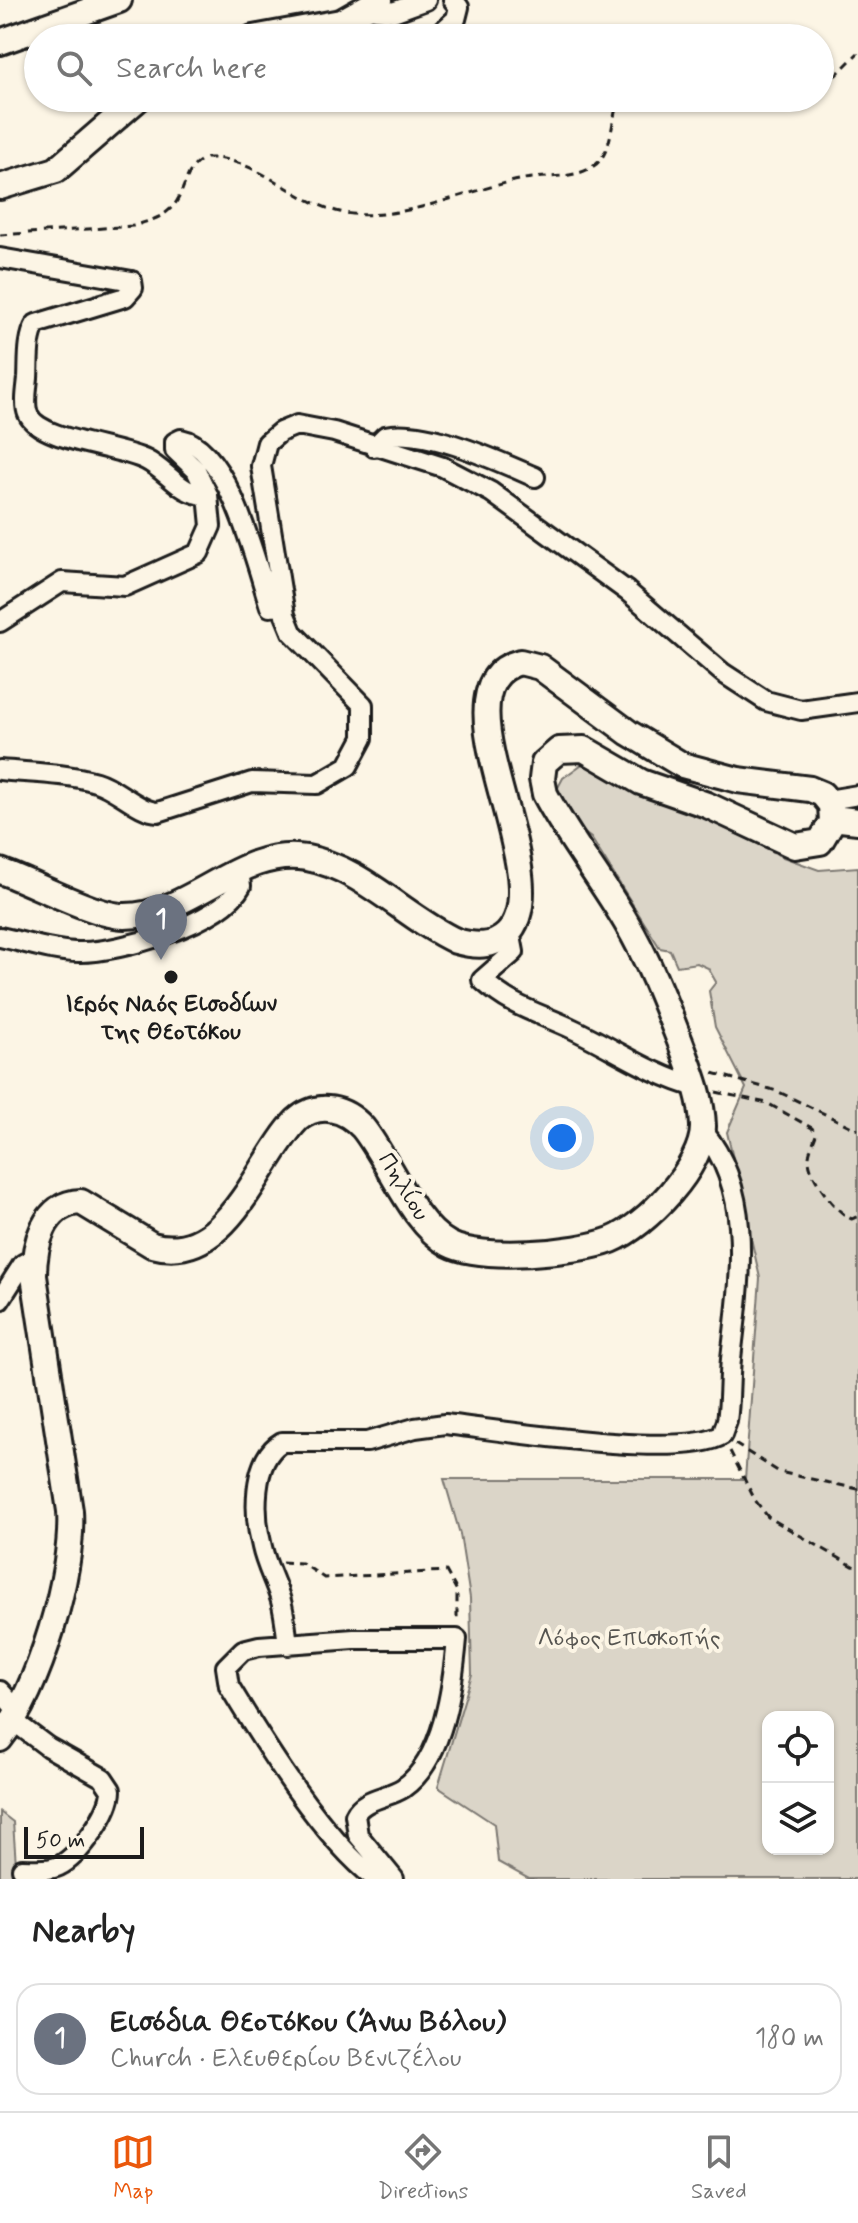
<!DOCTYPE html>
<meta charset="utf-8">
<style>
:root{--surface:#fff;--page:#f6f6f6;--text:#222;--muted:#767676;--line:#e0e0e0;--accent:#ea580c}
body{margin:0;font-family:Mynerve,sans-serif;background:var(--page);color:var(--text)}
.controls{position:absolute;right:24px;bottom:24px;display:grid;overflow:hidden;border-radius:16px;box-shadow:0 2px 6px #0004}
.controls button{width:72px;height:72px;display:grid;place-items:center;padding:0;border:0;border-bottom:2px solid var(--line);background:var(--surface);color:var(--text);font:40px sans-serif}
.scale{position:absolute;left:24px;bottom:20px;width:120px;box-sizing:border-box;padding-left:8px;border:4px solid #1c1c1c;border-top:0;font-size:22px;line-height:28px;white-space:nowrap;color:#1c1c1c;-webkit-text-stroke:6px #fcf5e5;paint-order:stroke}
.you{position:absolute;left:562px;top:1138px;width:28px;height:28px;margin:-20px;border:6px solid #fff;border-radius:50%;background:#1a73e8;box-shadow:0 0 0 12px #1a73e833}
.badge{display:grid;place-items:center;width:52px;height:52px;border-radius:50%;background:var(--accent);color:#fff;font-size:26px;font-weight:700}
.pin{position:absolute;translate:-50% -66px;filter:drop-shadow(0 2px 4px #0008)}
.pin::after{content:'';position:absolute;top:42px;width:28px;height:24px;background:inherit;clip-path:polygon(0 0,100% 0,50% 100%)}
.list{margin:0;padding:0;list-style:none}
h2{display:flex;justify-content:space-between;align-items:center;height:104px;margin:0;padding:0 32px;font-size:34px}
h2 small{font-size:26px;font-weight:400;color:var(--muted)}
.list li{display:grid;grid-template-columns:52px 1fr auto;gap:24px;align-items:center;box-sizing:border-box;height:112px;margin:0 16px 16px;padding:0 16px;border:2px solid var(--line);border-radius:24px}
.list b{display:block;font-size:30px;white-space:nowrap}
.list p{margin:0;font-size:26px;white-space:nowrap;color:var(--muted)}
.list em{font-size:26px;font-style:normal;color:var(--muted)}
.icon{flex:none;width:44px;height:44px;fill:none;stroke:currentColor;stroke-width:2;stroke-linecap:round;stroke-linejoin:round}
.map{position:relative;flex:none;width:858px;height:1879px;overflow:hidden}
.search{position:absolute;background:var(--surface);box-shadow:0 2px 6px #0004;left:24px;right:24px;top:24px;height:88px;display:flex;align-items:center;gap:20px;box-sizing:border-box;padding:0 28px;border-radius:44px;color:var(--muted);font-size:30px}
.sheet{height:232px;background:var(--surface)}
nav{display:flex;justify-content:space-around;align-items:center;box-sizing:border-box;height:112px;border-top:2px solid var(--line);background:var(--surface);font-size:22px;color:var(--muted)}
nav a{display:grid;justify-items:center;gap:4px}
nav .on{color:var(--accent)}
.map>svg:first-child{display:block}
.green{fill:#dbd5c8;stroke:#7c7872;stroke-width:2;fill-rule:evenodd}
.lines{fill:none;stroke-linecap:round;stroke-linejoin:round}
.minor-casing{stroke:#1c1c1c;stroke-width:24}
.major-casing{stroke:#1c1c1c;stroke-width:30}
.path{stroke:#1c1c1c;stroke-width:3;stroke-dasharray:8 6;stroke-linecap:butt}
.minor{stroke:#fcf5e5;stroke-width:18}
.major{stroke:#fcf5e5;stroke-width:24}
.poi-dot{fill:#1c1c1c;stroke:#fcf5e5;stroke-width:3}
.labels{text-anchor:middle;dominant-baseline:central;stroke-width:8;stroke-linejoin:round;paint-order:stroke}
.poi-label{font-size:24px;font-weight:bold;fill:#1c1c1c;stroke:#fcf5e5}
.street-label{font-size:24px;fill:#1c1c1c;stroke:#fcf5e5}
.park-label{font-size:24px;fill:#555450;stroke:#fcf5e5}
</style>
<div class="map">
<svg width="858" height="1879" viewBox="0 0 858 1879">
<rect width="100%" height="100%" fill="#fcf5e5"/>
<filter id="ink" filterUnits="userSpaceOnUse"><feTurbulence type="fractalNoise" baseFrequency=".0125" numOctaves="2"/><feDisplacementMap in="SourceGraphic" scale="16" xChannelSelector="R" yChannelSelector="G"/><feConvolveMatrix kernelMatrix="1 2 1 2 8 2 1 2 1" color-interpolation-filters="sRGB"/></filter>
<g filter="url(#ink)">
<path class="green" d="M 585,762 L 695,811 L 783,857 L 819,870 L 858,867 L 858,1879 L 529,1879 L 498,1862 L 494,1824 L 438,1787 L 472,1674 L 470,1598 L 460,1534 L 444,1479 L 745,1479 L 760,1278 L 727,1132 L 746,1088 L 715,1027 L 709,991 L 716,982 L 708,968 L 697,963 L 677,966 L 670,950 L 660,948 L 591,838 L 572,824 L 554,795 L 563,778 ZM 768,1717 L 828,1717 L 828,1849 L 768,1849 Z
M 0,1812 L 13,1822 L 17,1879 L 0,1879 Z"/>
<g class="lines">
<defs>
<path id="minor" d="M 368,9 L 393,12 L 426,0
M 435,38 L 456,19 L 459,7 L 453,0
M 0,258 L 132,281 L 133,288 L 125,297 L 36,324 C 27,339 29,361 28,378 C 27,389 24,404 28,414 C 39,441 119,446 146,460 C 168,471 181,496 208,495
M 374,447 L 385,436 C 425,427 498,461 535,477
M 0,622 L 62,582 L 125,586 L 199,553 L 211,526 L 208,495 L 196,470 L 175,450 L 175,442 L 181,439 C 229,448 257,567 270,607 L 283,605
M 0,770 C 31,773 65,773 96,782 C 117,788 139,812 158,812 L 252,782 L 317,784 L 348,766 L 363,738 L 363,705 L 292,632 L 285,615 L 261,466 L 267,443 L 280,432 L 297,425 L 334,432 L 443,467 L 491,492 L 627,591 L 723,673 L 766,701 L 801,710 L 858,702
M 828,800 L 858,795
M 510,931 L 514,952 L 482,980 C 513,1008 537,1012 573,1029 C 615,1049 652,1075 696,1087
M 0,937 C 25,942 53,952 79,952 C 119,953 221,923 241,886 L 239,871
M 0,1300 L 23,1264 L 34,1258
M 288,1645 C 286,1630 285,1615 281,1601 C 276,1583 266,1566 262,1547 C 254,1517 251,1460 282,1442 L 367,1442 L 415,1428 L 445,1424 C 499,1430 682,1460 722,1435 L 727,1421 C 730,1401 729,1380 731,1359 C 739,1285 756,1194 703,1131
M 0,1691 L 18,1711
M 12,1720 L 48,1747 L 103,1778 L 111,1790 C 111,1812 79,1856 59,1866 C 48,1871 34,1869 22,1869
M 376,1879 C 323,1839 264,1744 229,1686 L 226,1667 L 243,1650 L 259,1646 L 354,1639 L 457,1639 C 453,1684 444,1760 403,1788 C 388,1798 363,1798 355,1815 L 358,1835 L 394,1879"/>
<path id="major" d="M 253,38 L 341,22 L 380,0
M 0,42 L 119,0
M 0,187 L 56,170 L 139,98
M 832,818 L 858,821
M 0,871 C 32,882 97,917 125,916 C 191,916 240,846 307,858 C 362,868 406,918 456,941 C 474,946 493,948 507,934 C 563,878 427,687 520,662 L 540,667 L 629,733 L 682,765 L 738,780 L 810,789 L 822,794 L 831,805 L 832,822 L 820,842 L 795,846 L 707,805 L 641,782 L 584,749 L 559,750 L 544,763 L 542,779 L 545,794 C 568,838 601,879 626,922 C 649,961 665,1003 681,1044 C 691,1071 702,1097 703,1126 C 704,1166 646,1226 611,1240 C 577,1253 481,1261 449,1244 C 412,1224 390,1162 363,1128 C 345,1108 319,1101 297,1120 C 257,1161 228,1266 152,1245 L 81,1202 C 43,1203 34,1246 34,1276 L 70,1511 C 74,1573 39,1690 0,1739"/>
</defs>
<use href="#minor" class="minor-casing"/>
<use href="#major" class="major-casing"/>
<path class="path" d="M 820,78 L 836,75 L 858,53
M 0,235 L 133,226 C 145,222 160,219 169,210 C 187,196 182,167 206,158 C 255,156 293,201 340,212 C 397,225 468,189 524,179 C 547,175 575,180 595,165 C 613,152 611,118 619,98
M 713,1073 L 777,1091 L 858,1130
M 716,1092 L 767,1103 L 812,1128 L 816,1135 C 813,1144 808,1152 809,1161 C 811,1179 836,1213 852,1219 L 858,1216
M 735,1444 L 779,1472 L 858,1489
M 730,1451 L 755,1500 L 768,1517 L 858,1569
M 282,1562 L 302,1563 L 324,1578 L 446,1571 L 457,1591 L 457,1622"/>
<use href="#minor" class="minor"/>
<use href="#major" class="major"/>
</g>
</g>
<circle class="poi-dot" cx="171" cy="977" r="8"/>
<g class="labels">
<g class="poi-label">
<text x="171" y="1004">Ιερός Ναός Εισοδίων<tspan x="171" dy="28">της Θεοτόκου</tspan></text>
</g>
<g class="street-label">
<text transform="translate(403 1187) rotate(58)">Πηλίου</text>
</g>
<g class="park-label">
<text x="629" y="1638">Λόφος Επισκοπής</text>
</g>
</g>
</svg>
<div class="controls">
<button><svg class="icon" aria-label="locate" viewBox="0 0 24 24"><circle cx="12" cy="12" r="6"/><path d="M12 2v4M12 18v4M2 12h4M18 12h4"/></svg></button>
<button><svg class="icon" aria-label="layers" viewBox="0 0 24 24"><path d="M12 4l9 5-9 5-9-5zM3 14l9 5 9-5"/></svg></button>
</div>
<div class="scale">50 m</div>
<div class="you"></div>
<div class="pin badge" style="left:161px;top:960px;background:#6b7280">1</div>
<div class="search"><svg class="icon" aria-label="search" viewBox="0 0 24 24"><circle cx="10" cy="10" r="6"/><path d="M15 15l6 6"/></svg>Search here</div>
</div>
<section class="sheet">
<h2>Nearby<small></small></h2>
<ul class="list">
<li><span class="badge" style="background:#6b7280">1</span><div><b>Εισόδια Θεοτόκου (Άνω Βόλου)</b><p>Church · Ελευθερίου Βενιζέλου</p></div><em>180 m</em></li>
</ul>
</section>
<nav>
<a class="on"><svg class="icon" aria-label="map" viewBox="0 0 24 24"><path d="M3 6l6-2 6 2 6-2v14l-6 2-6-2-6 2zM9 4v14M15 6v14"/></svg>Map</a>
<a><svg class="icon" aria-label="directions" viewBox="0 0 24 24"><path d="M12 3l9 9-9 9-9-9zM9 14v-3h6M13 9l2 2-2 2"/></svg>Directions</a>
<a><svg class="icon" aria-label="saved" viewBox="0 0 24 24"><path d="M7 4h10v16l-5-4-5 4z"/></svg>Saved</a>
</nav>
